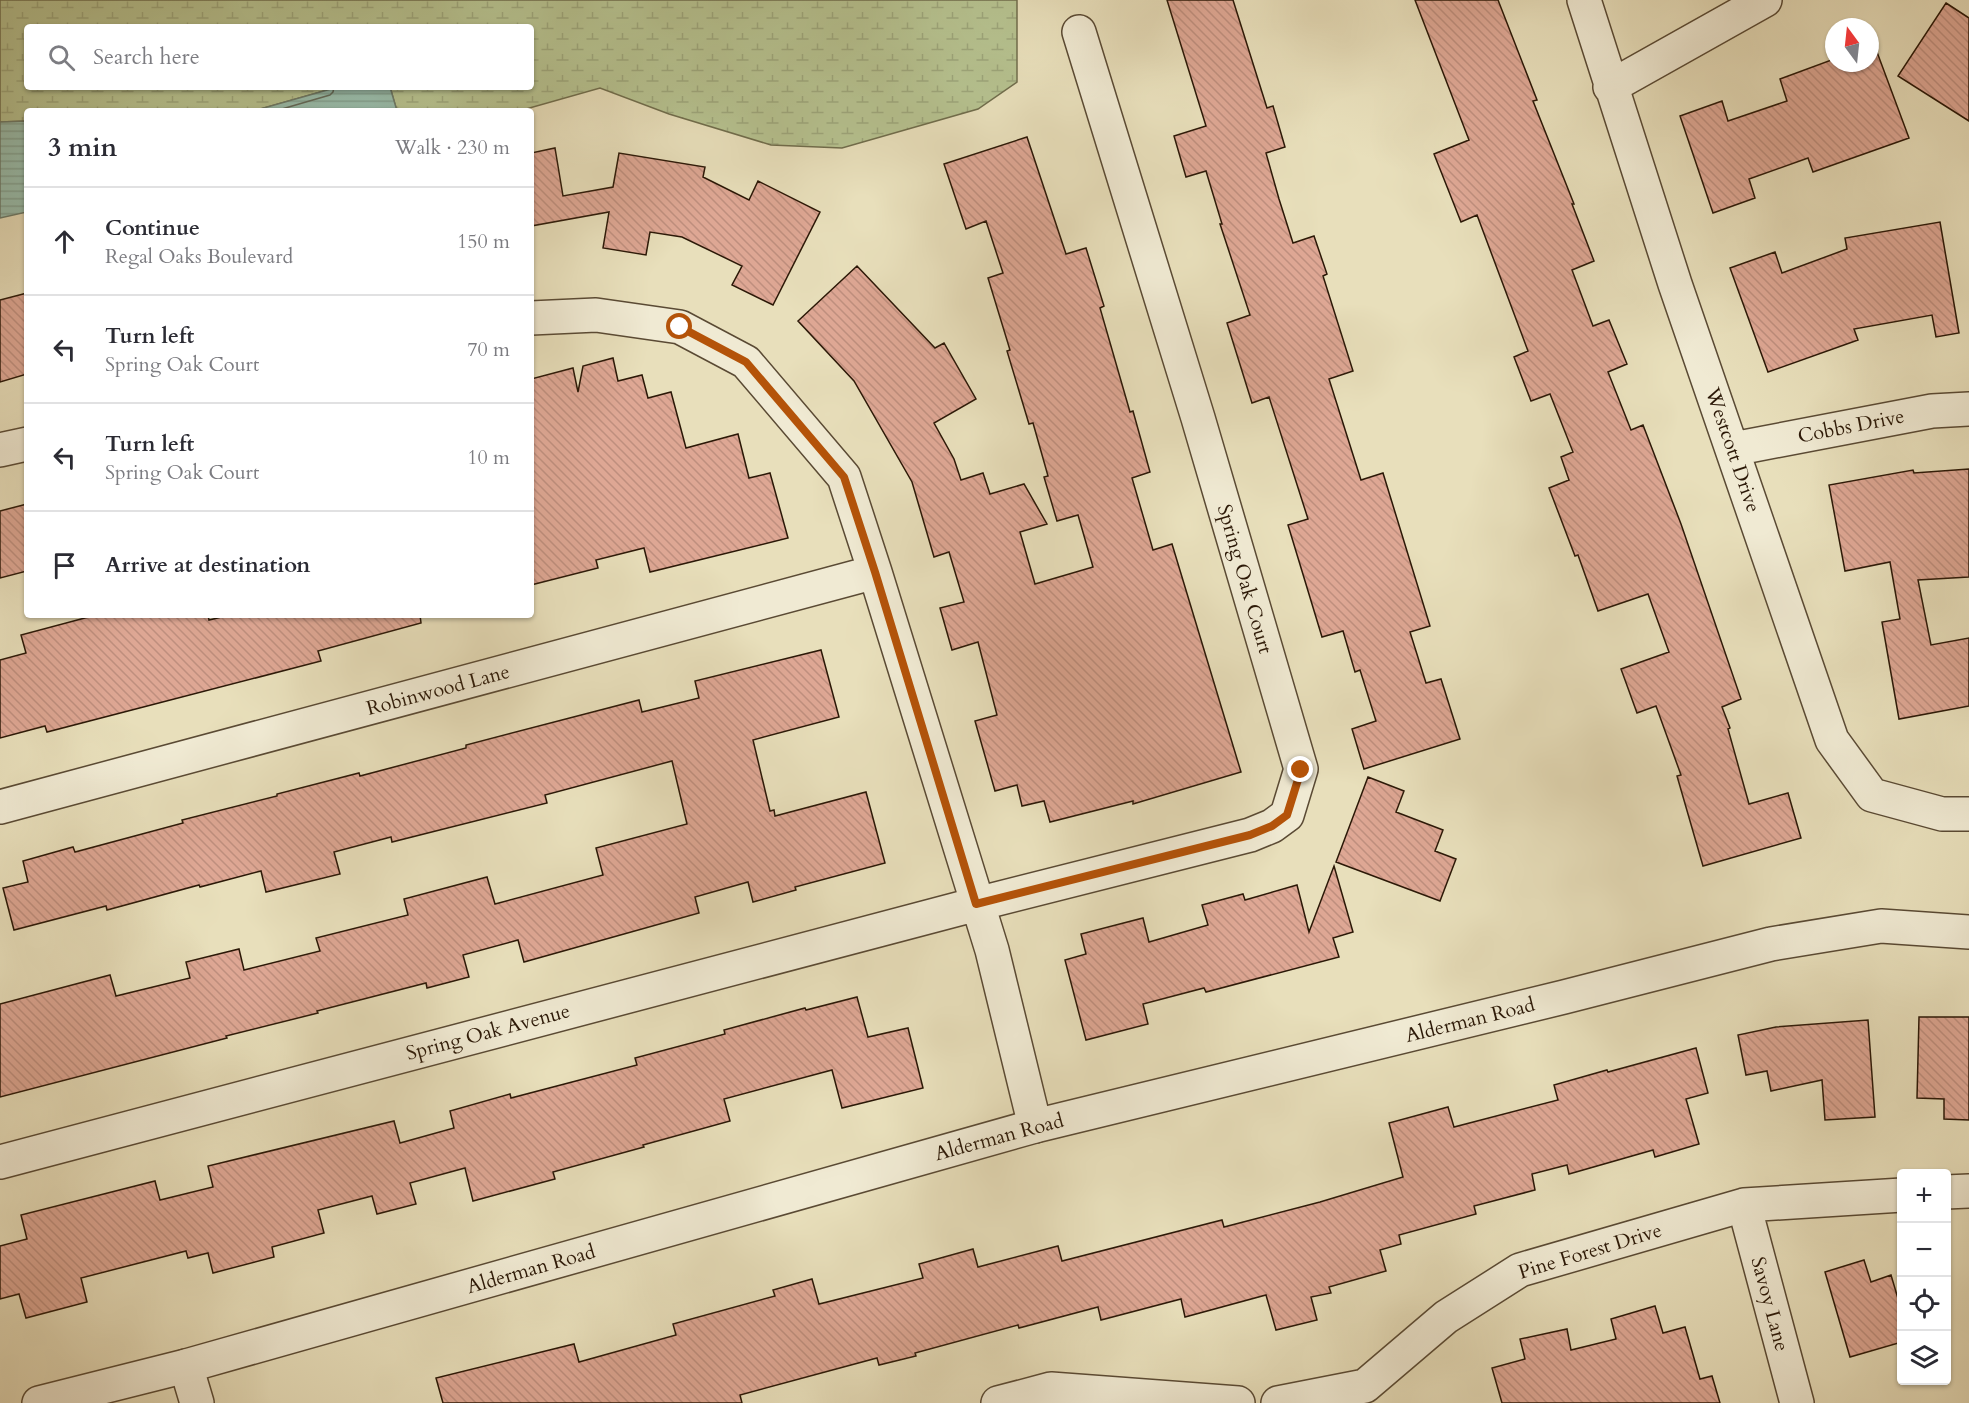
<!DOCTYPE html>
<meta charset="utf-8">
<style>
:root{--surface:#fff;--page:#f2f2f3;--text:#2b2b33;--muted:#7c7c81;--line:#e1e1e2}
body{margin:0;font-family:Cardo,serif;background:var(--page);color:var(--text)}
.controls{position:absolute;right:18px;bottom:18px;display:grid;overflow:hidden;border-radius:6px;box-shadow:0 2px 4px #0004}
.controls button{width:54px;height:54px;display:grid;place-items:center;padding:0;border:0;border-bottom:2px solid var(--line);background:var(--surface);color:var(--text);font:30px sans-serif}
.compass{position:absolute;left:1825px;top:18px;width:54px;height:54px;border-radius:50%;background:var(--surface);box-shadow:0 2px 4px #0004;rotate:345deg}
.stop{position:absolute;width:18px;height:18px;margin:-14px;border:4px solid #b45309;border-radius:50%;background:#fff}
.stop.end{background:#b45309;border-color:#fff;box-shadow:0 2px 6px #0008}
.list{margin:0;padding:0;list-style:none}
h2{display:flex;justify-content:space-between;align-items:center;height:78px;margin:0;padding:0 24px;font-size:26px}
h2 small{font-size:20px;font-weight:400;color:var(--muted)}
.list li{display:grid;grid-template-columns:39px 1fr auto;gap:18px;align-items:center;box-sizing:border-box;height:108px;padding:0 24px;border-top:2px solid var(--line)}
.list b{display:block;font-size:22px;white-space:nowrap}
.list p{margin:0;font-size:20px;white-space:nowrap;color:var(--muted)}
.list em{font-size:20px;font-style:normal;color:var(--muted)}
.icon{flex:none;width:33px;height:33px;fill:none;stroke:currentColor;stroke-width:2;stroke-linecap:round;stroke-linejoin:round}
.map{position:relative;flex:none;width:1969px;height:1403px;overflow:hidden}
.search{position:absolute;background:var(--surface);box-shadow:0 2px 4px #0004;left:24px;top:24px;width:510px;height:66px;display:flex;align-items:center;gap:15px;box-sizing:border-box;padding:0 21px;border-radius:6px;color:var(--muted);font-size:22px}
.panel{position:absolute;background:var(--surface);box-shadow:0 2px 4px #0004;left:24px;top:108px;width:510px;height:510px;border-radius:6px}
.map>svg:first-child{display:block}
.wetland{fill:url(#wetland-marsh);stroke:#706d4c;stroke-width:1.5}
.water{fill:url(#water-rules);stroke:#6c7b6a;stroke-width:1.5}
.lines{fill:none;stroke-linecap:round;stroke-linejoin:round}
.shore{stroke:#626a5a;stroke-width:1.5}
.building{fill:url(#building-back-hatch);stroke:#2b1807;stroke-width:1.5}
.minor-casing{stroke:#5a4a34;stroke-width:36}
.tertiary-casing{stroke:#5a4a34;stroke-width:36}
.minor{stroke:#f0ead3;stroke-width:33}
.tertiary{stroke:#f0ead3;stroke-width:33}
.route{stroke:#b45309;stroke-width:8}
.labels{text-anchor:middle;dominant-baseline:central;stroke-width:4.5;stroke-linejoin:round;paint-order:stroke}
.street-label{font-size:20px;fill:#2b1807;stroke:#f0ead3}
</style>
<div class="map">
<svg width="1969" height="1403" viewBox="0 0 1969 1403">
<defs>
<pattern id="wetland-marsh" width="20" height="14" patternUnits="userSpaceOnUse" patternTransform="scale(1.5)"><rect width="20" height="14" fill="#b6c290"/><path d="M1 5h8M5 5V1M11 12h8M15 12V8" fill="none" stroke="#9da67b"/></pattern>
<pattern id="water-rules" width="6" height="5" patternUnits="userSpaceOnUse" patternTransform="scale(1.5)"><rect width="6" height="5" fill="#98bdac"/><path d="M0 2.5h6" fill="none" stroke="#83a292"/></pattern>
<pattern id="building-back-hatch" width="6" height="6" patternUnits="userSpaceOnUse" patternTransform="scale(1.5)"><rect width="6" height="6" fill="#dea794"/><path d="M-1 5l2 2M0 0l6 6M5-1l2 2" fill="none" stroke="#bf8f7e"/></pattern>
</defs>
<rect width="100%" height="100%" fill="#e8dfbb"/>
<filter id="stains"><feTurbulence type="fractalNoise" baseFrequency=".00333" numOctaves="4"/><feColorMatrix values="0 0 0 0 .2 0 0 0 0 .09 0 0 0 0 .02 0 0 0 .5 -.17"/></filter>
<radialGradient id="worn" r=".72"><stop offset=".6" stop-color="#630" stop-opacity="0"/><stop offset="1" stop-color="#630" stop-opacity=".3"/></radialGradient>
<path class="wetland" d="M 0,0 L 1017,0 L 1017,82 L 978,109 L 842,148 L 771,145 L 669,114 L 600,88 L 519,111 L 397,111 L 390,87 L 531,87 L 531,27 L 27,27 L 27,87 L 338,87 L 253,111 L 27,111 L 27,121 L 0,122 Z"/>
<path class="water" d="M 338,87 L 390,87 L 397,111 L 253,111 Z
M 27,121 L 27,212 L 0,218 L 0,122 Z"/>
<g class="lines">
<path class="shore" d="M 275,111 L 330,95 L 333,92 L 334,87"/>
</g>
<path class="building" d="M 1167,0 L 1233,0 L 1267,108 L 1273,106 L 1285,147 L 1266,153 L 1279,199 L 1293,243 L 1314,236 L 1327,274 L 1323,276 L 1353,371 L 1329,379 L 1361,480 L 1383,473 L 1430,626 L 1410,632 L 1426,683 L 1441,679 L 1460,739 L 1364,769 L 1352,729 L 1376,721 L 1360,670 L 1355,672 L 1343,631 L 1322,637 L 1288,525 L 1308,519 L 1269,397 L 1252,403 L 1227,323 L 1250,315 L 1220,224 L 1222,224 L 1206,171 L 1186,177 L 1174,136 L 1206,126 Z
M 1415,0 L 1498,0 L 1537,100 L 1533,101 L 1574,204 L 1572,204 L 1594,261 L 1572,270 L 1593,326 L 1609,320 L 1627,364 L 1608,372 L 1631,430 L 1643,425 L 1681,524 L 1741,699 L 1722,707 L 1730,728 L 1728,729 L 1749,804 L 1788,793 L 1801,838 L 1703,866 L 1677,776 L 1681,775 L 1656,706 L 1637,713 L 1621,669 L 1669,652 L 1648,594 L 1598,611 L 1578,555 L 1575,556 L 1549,488 L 1569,480 L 1561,457 L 1573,452 L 1550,394 L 1531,401 L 1514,357 L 1528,351 L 1477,215 L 1461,222 L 1434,154 L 1469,140 Z
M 1946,3 L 1969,18 L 1969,121 L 1898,76 Z
M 1874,44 L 1909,138 L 1813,172 L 1808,158 L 1749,179 L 1755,198 L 1713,213 L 1680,116 L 1722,101 L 1728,121 L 1787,101 L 1780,79 L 1834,59 L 1834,63 L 1870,63 L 1870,46 Z
M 1027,137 L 1066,254 L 1086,248 L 1104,306 L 1100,308 L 1130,412 L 1133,411 L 1150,472 L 1132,478 L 1153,550 L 1172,544 L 1241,772 L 1133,804 L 1133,801 L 1050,822 L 1044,801 L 1022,806 L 1017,785 L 995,791 L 975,721 L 997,715 L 978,642 L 952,650 L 940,608 L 964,602 L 949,552 L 934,557 L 912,482 L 854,381 L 798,321 L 857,266 L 935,348 L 944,343 L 976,399 L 934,423 L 954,459 L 961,480 L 983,473 L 990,494 L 1024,484 L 1047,524 L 1020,532 L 1035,584 L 1093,567 L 1078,515 L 1057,521 L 1044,477 L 1048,476 L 1033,423 L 1029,424 L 1007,351 L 1010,350 L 988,278 L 1003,273 L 986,221 L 966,229 L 944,164 Z
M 555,148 L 563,196 L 613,187 L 619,153 L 705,167 L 703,177 L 749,200 L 758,181 L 820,212 L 773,305 L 732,285 L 742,266 L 682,237 L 650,232 L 646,255 L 603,248 L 609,212 L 531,226 L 531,153 Z
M 1940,222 L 1959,333 L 1936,337 L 1932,315 L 1854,329 L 1858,340 L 1768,372 L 1730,268 L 1775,252 L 1782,273 L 1847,249 L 1845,238 Z
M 27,293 L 27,374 L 0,382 L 0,300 Z
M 613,358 L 618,381 L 642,375 L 648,398 L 671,392 L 686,448 L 738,434 L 749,478 L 770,473 L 788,538 L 650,572 L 644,548 L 596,560 L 598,568 L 531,585 L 531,379 L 573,368 L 578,392 L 583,366 Z
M 1969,469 L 1969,577 L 1918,580 L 1931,645 L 1969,638 L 1969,706 L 1899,719 L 1882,622 L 1900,619 L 1890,562 L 1845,571 L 1829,485 L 1913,470 L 1914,473 Z
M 27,504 L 27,571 L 0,578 L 0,511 Z
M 96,615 L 208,615 L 209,620 L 230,615 L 420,615 L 421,623 L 318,651 L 321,661 L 47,732 L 45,726 L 0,738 L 0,660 L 26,653 L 21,635 Z
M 821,650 L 839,717 L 753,740 L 770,811 L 774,810 L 775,816 L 866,792 L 885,863 L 795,887 L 796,890 L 753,902 L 748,882 L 695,897 L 699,913 L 524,962 L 518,940 L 463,955 L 469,977 L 427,988 L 426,983 L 317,1011 L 318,1013 L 226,1036 L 227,1038 L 0,1097 L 0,1004 L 110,975 L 116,996 L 190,978 L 186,962 L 239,949 L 244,970 L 320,951 L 316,938 L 408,915 L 404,899 L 487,877 L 495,904 L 603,875 L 596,848 L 687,824 L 672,761 L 545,795 L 547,803 L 392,842 L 391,837 L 334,852 L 340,874 L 266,892 L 261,871 L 200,887 L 199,885 L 107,910 L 106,906 L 14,930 L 3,888 L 28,882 L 23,861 L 73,847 L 75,852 L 183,823 L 182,820 L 277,796 L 277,794 L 359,773 L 360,776 L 466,748 L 466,745 L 639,700 L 642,712 L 699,698 L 695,681 Z
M 1368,777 L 1404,791 L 1396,812 L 1443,830 L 1435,851 L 1456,859 L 1440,901 L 1336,862 Z
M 1334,866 L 1353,932 L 1333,938 L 1339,957 L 1206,992 L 1204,988 L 1143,1004 L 1148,1024 L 1086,1040 L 1065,960 L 1086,954 L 1081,934 L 1143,918 L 1149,942 L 1208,925 L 1202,905 L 1243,894 L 1245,900 L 1297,885 L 1309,932 Z
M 857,997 L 868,1037 L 908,1028 L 923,1088 L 842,1108 L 832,1070 L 724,1099 L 730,1121 L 643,1145 L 644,1147 L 553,1172 L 555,1179 L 473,1201 L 465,1168 L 410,1183 L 416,1204 L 377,1214 L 372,1196 L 318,1210 L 324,1233 L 272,1247 L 274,1257 L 213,1273 L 208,1253 L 188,1258 L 186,1251 L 81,1278 L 87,1302 L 26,1318 L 19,1294 L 0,1299 L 0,1246 L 27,1239 L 21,1215 L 155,1181 L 160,1200 L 213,1187 L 208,1166 L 394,1121 L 400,1143 L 454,1128 L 450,1111 L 510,1094 L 511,1098 L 637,1065 L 635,1058 L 725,1034 L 724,1030 L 805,1008 L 806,1010 Z
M 1919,1017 L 1969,1017 L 1969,1120 L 1944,1119 L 1944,1099 L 1917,1098 Z
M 1868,1020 L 1875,1117 L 1825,1120 L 1822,1080 L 1771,1091 L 1767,1071 L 1746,1075 L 1738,1035 L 1776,1027 Z
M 1696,1048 L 1708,1093 L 1686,1099 L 1699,1144 L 1655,1157 L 1653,1150 L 1569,1174 L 1567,1165 L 1532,1174 L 1535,1190 L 1474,1206 L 1476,1214 L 1399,1235 L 1401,1244 L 1380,1250 L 1386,1271 L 1329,1287 L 1331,1293 L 1311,1297 L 1317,1320 L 1276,1330 L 1266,1295 L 1185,1317 L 1181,1299 L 1101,1320 L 1098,1307 L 1019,1328 L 1018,1325 L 915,1353 L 916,1356 L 879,1365 L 877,1358 L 740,1395 L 742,1403 L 443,1403 L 436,1378 L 574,1344 L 579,1362 L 676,1335 L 673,1324 L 775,1296 L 773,1290 L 812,1279 L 819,1304 L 923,1278 L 919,1264 L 973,1249 L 978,1267 L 1058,1246 L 1062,1261 L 1222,1220 L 1224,1227 L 1320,1202 L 1403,1177 L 1389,1123 L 1448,1107 L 1454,1127 L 1558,1100 L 1554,1085 L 1607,1070 L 1608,1072 Z
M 1864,1260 L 1871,1282 L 1891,1275 L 1902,1312 L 1902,1342 L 1850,1357 L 1825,1272 Z
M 1655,1306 L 1663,1333 L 1685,1327 L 1700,1379 L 1712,1376 L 1720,1403 L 1502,1403 L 1492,1368 L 1525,1359 L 1520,1339 L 1567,1329 L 1571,1350 L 1616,1339 L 1611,1319 Z"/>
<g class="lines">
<defs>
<path id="minor" d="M 1584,0 L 1675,284 L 1832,740 L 1872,795 L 1942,814 L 1969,814
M 1610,87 L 1765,0
M 531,318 L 596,315 L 680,327 L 746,362 L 844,477 L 875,572 L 992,950 L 1035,1126
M 1733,449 L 1932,411 L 1969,409
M 0,450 L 27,444
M 0,807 L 875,572
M 0,1162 L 977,904 L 1250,835 L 1272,826 L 1287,815 L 1301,769 L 1198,418 L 1079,32
M 1946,1192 L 1969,1191
M 1744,1205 L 1797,1403
M 186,1366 L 197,1403
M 998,1403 L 1051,1389 L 1238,1403
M 1278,1403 L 1365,1386 L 1446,1317 L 1520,1270 L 1744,1205 L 1902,1195"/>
<path id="tertiary" d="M 39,1403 L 186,1366 L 1035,1126 L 1564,997 L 1771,944 L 1881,926 L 1969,932"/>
</defs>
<use href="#minor" class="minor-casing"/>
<use href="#tertiary" class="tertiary-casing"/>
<use href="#minor" class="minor"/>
<use href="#tertiary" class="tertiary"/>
</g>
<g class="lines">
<path class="route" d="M 680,327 L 746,362 L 844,477 L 875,572 L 976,904 L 1250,835 L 1272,826 L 1287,815 L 1301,770"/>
</g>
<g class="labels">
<g class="street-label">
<text transform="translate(1851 426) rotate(-11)">Cobbs Drive</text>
<text transform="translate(1733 450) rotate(71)">Westcott Drive</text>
<text transform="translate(1245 579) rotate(74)">Spring Oak Court</text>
<text transform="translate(438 690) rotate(-15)">Robinwood Lane</text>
<text transform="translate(1470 1020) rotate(-14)">Alderman Road</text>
<text transform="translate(488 1032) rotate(-15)">Spring Oak Avenue</text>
<text transform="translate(999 1137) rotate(-15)">Alderman Road</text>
<text transform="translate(1590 1251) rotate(-17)">Pine Forest Drive</text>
<text transform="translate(531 1269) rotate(-16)">Alderman Road</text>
<text transform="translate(1770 1304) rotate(75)">Savoy Lane</text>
</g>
</g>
<rect width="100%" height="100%" filter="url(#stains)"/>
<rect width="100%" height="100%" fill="url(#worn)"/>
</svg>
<div class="controls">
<button>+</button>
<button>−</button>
<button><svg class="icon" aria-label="locate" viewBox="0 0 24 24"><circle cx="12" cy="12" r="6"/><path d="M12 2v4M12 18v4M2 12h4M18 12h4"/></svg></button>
<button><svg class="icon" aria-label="layers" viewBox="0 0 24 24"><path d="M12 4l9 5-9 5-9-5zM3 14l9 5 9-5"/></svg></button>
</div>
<svg class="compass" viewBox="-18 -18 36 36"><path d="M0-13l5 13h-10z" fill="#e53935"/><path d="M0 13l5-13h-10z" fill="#7c7c81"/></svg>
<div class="stop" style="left:680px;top:327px"></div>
<div class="stop end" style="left:1301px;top:770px"></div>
<div class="search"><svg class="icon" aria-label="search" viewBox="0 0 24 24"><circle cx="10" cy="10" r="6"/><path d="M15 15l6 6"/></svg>Search here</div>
<section class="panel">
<h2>3 min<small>Walk · 230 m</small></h2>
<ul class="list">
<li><svg class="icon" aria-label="ahead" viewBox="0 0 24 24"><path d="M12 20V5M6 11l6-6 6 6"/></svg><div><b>Continue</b><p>Regal Oaks Boulevard</p></div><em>150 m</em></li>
<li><svg class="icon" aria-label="left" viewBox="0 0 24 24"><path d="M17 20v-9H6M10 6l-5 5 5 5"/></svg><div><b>Turn left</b><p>Spring Oak Court</p></div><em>70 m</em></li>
<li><svg class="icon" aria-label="left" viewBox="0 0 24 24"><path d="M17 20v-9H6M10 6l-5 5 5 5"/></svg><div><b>Turn left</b><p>Spring Oak Court</p></div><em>10 m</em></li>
<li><svg class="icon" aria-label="arrive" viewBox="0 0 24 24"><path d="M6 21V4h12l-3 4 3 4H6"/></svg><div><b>Arrive at destination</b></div></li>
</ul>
</section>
</div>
